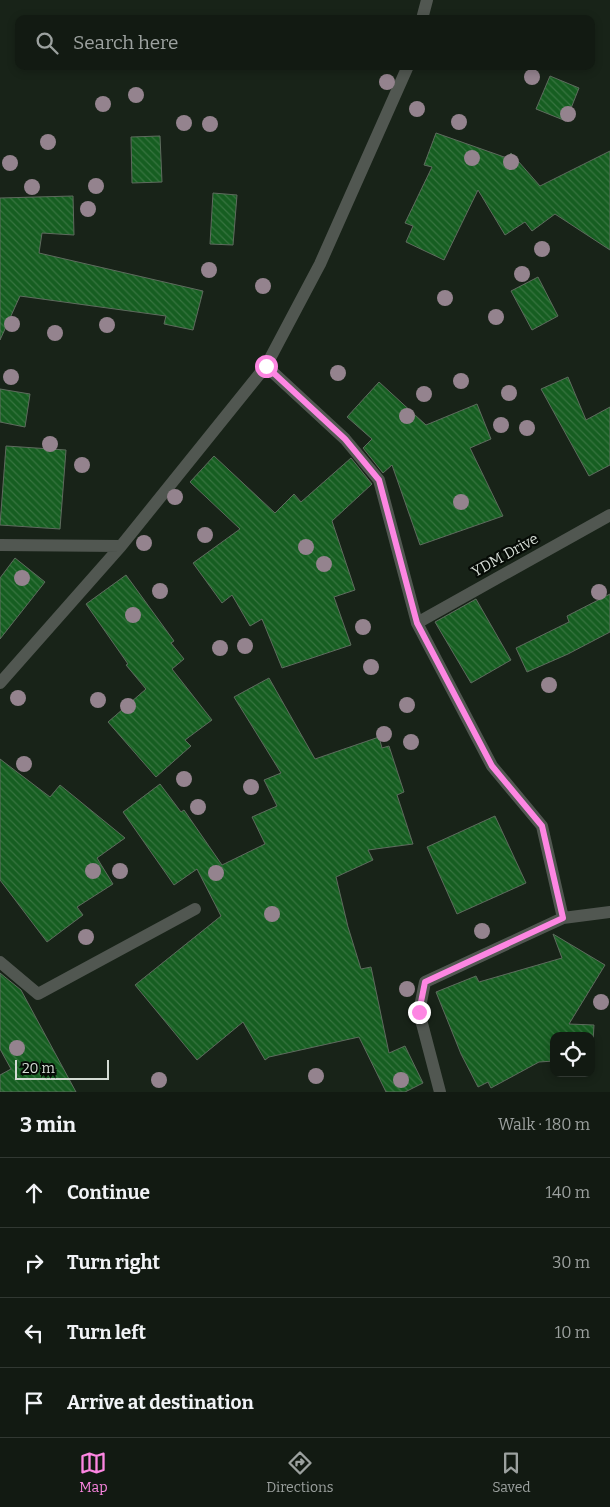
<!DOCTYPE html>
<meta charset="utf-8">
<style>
:root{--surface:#121a12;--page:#1b231b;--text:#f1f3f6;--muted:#9ca19f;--line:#313832;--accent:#fd86e2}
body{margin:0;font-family:Bitter,serif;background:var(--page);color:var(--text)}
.controls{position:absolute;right:15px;bottom:15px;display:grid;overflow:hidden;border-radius:10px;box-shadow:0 2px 8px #0003}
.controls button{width:45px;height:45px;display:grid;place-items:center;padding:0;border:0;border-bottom:1px solid var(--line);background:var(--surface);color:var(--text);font:25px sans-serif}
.scale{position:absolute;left:15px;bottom:12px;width:94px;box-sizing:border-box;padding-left:5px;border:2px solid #d4dbd4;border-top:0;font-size:14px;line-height:18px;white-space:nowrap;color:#d4dbd4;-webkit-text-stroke:4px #060b06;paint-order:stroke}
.stop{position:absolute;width:15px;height:15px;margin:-11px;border:4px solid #fd86e2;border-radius:50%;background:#fff}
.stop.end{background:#fd86e2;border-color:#fff;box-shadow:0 1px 5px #0008}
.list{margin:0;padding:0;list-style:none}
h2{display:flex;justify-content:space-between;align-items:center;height:65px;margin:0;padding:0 20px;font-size:21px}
h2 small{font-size:16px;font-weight:400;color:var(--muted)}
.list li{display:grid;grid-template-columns:32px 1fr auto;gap:15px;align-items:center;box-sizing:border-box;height:70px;padding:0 20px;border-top:1px solid var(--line)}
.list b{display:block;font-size:19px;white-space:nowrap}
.list em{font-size:16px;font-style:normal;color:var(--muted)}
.icon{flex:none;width:28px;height:28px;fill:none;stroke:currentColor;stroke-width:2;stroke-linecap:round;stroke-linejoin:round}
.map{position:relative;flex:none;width:610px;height:1092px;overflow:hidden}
.search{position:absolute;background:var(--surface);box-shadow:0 2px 8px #0003;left:15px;right:15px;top:15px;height:55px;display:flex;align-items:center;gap:12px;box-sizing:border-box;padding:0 18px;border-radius:10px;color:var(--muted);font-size:19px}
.sheet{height:345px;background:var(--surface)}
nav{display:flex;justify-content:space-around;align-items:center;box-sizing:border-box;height:70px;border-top:1px solid var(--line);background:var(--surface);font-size:14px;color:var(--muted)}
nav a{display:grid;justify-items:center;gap:2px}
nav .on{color:var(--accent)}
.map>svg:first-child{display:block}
.building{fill:url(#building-back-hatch);stroke:#5e6b5e}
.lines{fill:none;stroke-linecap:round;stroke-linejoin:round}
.minor{stroke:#515751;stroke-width:12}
.tree{fill:#94838e}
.route{stroke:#fd86e2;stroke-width:6}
.labels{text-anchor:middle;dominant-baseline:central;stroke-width:4.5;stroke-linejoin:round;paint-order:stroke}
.street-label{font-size:15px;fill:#d4dbd4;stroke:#060b06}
</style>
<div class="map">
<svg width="610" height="1092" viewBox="0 0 610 1092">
<defs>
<pattern id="building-back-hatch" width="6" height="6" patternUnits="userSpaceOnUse" patternTransform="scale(1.25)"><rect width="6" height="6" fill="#165e21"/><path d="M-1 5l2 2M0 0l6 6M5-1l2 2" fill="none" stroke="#377440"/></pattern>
</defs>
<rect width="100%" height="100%" fill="#182318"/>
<path class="building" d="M 550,76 L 579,88 L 566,121 L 536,109 Z
M 436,133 L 507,158 L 511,153 L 540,186 L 610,151 L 610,250 L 555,214 L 532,231 L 525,222 L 505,235 L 478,190 L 444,260 L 406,242 L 413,226 L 405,223 L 432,167 L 424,165 Z
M 160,136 L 162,182 L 132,183 L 131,137 Z
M 213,193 L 237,195 L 233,245 L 210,244 Z
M 73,196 L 74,235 L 42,233 L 39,253 L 203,291 L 193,330 L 164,324 L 166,316 L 20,296 L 0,340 L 0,198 Z
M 538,277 L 558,316 L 532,330 L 511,291 Z
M 568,377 L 586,420 L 610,407 L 610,465 L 589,476 L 541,389 Z
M 379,382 L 426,425 L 477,404 L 491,439 L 470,448 L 503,516 L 420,545 L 392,465 L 383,473 L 363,448 L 372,439 L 347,417 Z
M 0,389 L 30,394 L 25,427 L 0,422 Z
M 6,446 L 66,450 L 60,529 L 0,525 Z
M 214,456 L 275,513 L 294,494 L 301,502 L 351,458 L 372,484 L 332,521 L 355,590 L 334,597 L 351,645 L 282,668 L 262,619 L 250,626 L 232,595 L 222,603 L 193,563 L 240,529 L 190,482 Z
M 15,558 L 45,582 L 0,639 L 0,578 Z
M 126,575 L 174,641 L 171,643 L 184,659 L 172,669 L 212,720 L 185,740 L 191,746 L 156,777 L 108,722 L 146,689 L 126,665 L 128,664 L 86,604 Z
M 610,594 L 610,632 L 568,654 L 527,672 L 516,648 L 569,622 L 567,616 Z
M 476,599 L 511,660 L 471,683 L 435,622 Z
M 269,678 L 315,759 L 379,737 L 382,748 L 389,746 L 404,792 L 397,795 L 413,844 L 368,850 L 373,860 L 336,877 L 348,927 L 361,969 L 371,967 L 389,1053 L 405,1046 L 423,1083 L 405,1092 L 386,1092 L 359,1037 L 269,1057 L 265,1060 L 243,1022 L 197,1060 L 135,985 L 221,916 L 197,869 L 174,885 L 123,812 L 160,784 L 181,812 L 184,810 L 222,865 L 265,844 L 252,817 L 277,806 L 264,780 L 281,773 L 234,697 Z
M 0,759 L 50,797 L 60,785 L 125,838 L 97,858 L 113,884 L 77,907 L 83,915 L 47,942 L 0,880 Z
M 495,816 L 526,883 L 457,914 L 427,847 Z
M 553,934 L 605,965 L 569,1024 L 594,1025 L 592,1059 L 591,1036 L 554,1036 L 554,1061 L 539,1062 L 491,1088 L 488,1082 L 478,1087 L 461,1054 L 436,992 L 476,976 L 479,982 L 562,958 Z
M 0,973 L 21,990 L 76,1092 L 0,1092 L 0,1075 L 11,1069 L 0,1049 Z"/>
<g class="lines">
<path class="minor" d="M 422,19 L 427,0
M 266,366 L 345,439 L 379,480 L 417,623 L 492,766 L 542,826 L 563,918
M 0,545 L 121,546
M 417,623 L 610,515
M 0,683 L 121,546 L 266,366 L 320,264 L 408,66
M 0,962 L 38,994 L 195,909
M 440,1092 L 419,1012 L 425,982 L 563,918 L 610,912"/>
</g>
<g class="tree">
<circle cx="532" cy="77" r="8"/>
<circle cx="387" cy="82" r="8"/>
<circle cx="136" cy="95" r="8"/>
<circle cx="103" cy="104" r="8"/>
<circle cx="417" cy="109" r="8"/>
<circle cx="568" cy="114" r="8"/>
<circle cx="459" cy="122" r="8"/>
<circle cx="184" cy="123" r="8"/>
<circle cx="210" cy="124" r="8"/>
<circle cx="48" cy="142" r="8"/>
<circle cx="472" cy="158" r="8"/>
<circle cx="511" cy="162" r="8"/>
<circle cx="10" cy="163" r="8"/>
<circle cx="96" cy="186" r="8"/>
<circle cx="32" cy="187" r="8"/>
<circle cx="88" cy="209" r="8"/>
<circle cx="542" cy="249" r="8"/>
<circle cx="209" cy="270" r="8"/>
<circle cx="522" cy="274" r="8"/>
<circle cx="263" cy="286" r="8"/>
<circle cx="445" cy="298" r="8"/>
<circle cx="496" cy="317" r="8"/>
<circle cx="12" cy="324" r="8"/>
<circle cx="107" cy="325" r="8"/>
<circle cx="55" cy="333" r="8"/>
<circle cx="338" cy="373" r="8"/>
<circle cx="11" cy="377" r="8"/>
<circle cx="461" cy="381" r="8"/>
<circle cx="509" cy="393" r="8"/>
<circle cx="424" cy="394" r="8"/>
<circle cx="407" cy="416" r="8"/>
<circle cx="501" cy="425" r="8"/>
<circle cx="527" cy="428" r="8"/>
<circle cx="50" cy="444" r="8"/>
<circle cx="82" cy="465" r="8"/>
<circle cx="175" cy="497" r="8"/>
<circle cx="461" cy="502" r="8"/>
<circle cx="205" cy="535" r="8"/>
<circle cx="144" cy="543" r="8"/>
<circle cx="306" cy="547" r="8"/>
<circle cx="324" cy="564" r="8"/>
<circle cx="22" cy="578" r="8"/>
<circle cx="160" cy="591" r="8"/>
<circle cx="599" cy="592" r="8"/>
<circle cx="133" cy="615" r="8"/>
<circle cx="363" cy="627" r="8"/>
<circle cx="245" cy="646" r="8"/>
<circle cx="220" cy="648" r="8"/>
<circle cx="371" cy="667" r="8"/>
<circle cx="549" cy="685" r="8"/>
<circle cx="18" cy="698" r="8"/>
<circle cx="98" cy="700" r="8"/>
<circle cx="407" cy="705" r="8"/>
<circle cx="128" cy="706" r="8"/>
<circle cx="384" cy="734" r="8"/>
<circle cx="411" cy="742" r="8"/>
<circle cx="24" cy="764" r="8"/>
<circle cx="184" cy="779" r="8"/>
<circle cx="251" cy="787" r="8"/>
<circle cx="198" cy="807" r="8"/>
<circle cx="93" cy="871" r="8"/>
<circle cx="120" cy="871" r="8"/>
<circle cx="216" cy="873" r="8"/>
<circle cx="272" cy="914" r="8"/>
<circle cx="482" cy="931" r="8"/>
<circle cx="86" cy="937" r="8"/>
<circle cx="407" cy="989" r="8"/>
<circle cx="601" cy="1002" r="8"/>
<circle cx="17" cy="1048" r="8"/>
<circle cx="316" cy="1076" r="8"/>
<circle cx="159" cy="1080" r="8"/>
<circle cx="401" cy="1080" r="8"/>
</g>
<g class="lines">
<path class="route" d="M 266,366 L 345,439 L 379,480 L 417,623 L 492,766 L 542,826 L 563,918 L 425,982 L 419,1012"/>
</g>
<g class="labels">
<g class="street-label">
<text transform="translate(505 555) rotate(-29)">YDM Drive</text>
</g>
</g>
</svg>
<div class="controls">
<button><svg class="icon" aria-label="locate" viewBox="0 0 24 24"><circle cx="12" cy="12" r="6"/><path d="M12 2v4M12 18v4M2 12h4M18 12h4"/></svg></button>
</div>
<div class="scale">20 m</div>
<div class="stop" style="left:266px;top:366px"></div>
<div class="stop end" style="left:419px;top:1012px"></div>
<div class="search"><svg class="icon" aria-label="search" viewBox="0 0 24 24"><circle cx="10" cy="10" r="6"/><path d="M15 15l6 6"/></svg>Search here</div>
</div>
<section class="sheet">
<h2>3 min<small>Walk · 180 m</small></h2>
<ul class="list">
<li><svg class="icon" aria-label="ahead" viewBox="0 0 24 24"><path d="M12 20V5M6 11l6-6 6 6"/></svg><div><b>Continue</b></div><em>140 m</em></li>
<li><svg class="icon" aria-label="right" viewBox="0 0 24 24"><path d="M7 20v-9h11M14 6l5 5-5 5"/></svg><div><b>Turn right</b></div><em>30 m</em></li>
<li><svg class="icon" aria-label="left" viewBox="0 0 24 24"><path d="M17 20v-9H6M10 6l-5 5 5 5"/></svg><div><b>Turn left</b></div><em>10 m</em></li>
<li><svg class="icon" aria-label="arrive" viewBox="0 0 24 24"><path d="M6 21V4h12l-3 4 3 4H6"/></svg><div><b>Arrive at destination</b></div></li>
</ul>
</section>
<nav>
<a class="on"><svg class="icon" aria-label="map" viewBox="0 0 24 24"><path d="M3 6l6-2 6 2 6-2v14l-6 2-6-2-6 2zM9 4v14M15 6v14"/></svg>Map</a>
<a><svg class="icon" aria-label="directions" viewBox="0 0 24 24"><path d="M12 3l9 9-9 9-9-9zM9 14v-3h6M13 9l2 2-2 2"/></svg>Directions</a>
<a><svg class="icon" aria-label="saved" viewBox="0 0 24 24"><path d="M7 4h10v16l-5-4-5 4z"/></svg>Saved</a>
</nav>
